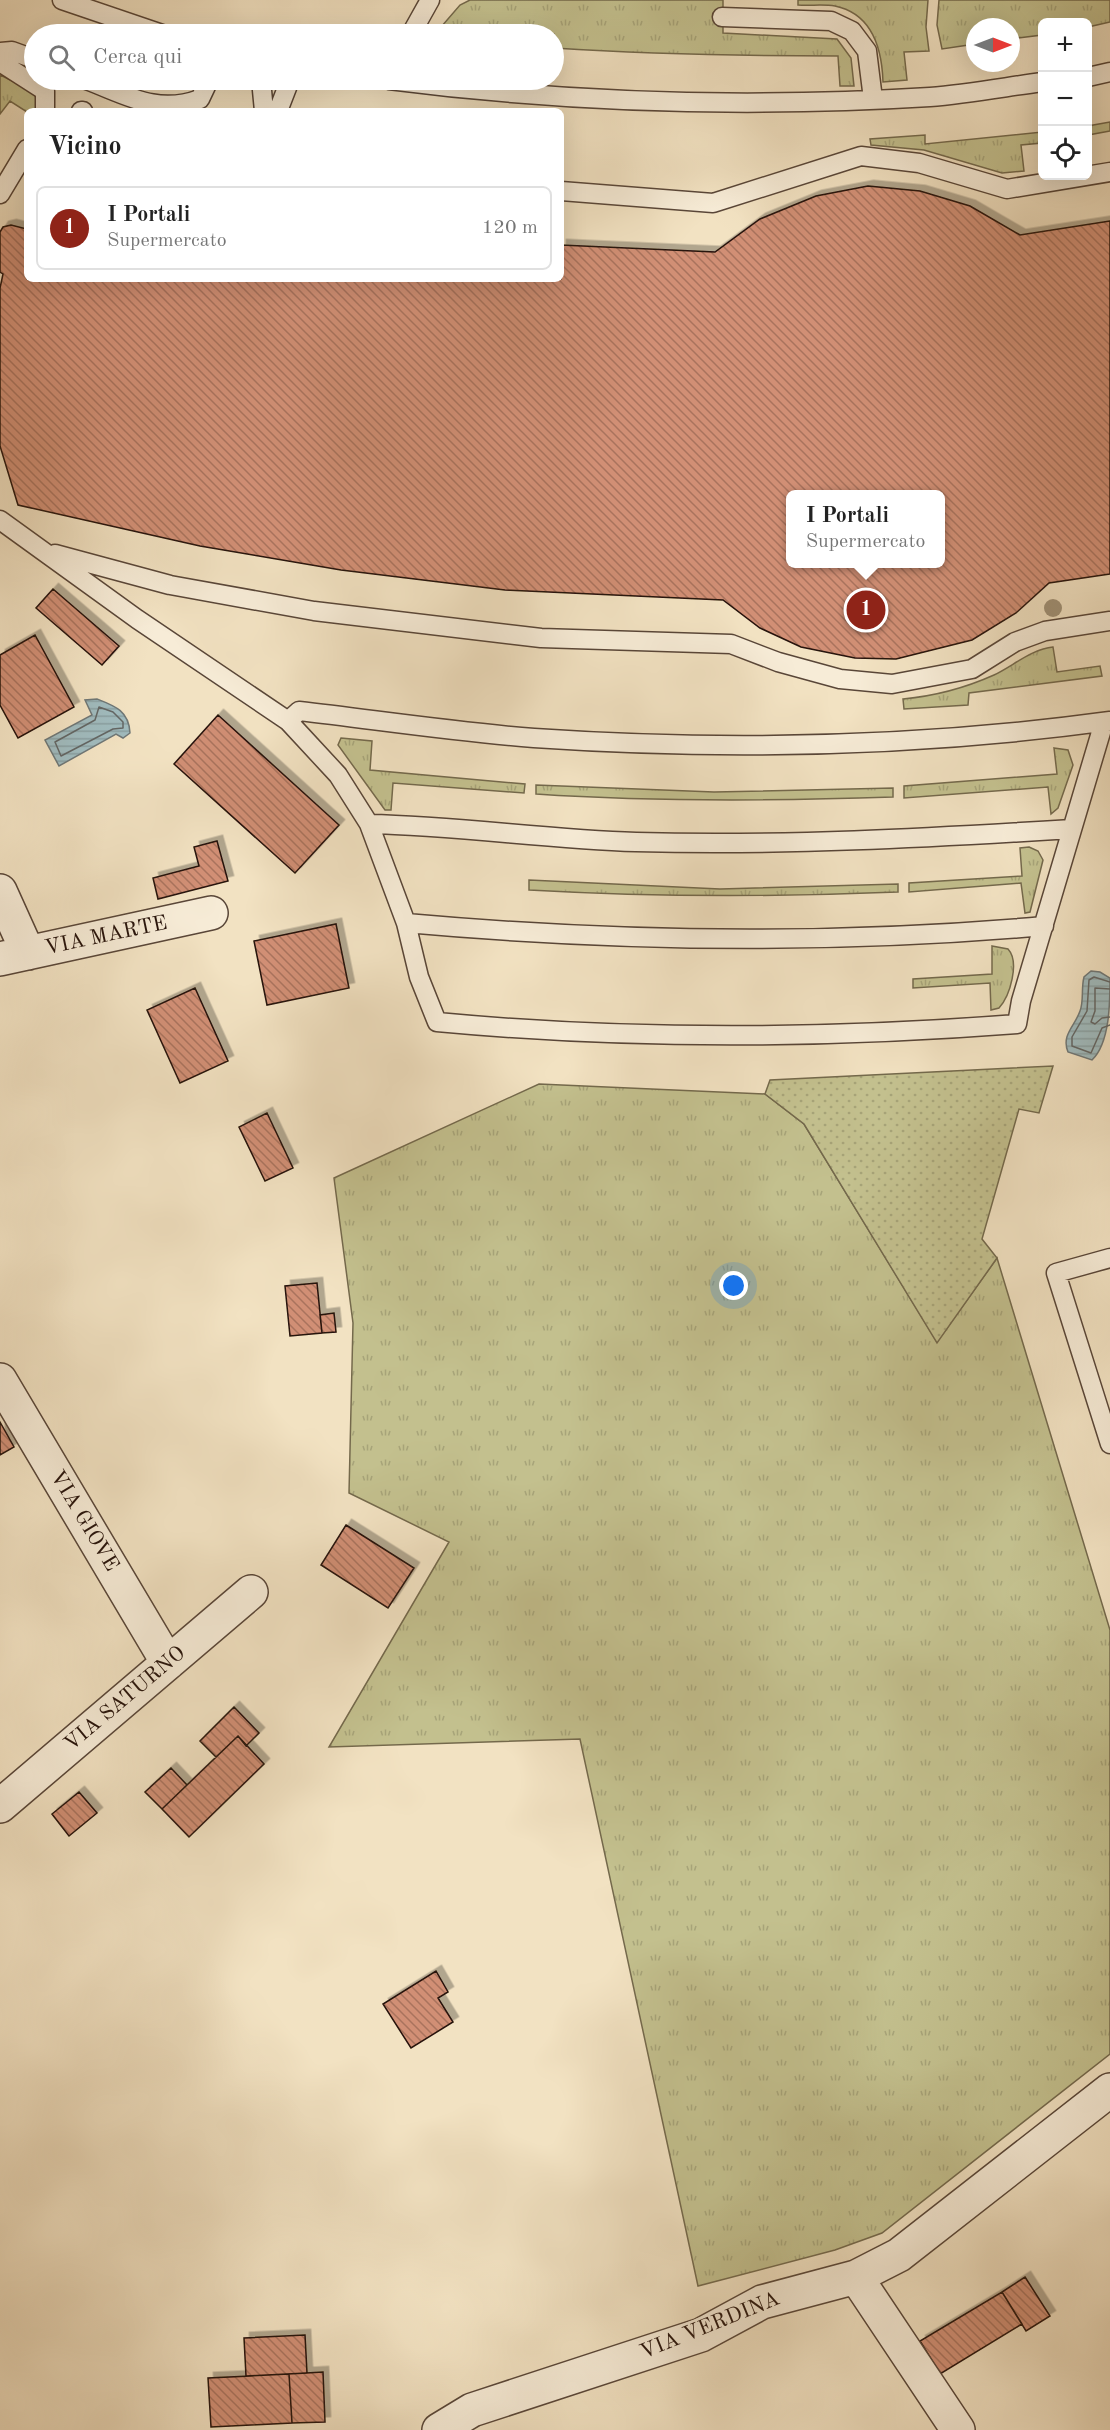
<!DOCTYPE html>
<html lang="it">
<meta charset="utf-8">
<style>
:root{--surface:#fff;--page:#f6f6f6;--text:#222;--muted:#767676;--line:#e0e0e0;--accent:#8f2418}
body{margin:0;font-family:"Old Standard TT",serif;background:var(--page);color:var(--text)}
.controls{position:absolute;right:18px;top:18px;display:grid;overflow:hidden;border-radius:9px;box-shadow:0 6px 24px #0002}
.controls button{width:54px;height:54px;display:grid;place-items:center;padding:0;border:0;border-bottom:2px solid var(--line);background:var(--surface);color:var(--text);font:30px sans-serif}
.compass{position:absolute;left:966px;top:18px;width:54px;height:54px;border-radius:50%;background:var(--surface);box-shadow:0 6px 24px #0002;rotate:90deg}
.you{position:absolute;left:734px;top:1286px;width:21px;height:21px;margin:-15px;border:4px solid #fff;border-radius:50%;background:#1a73e8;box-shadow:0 0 0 9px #1a73e833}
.badge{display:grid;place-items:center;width:39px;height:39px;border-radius:50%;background:var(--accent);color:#fff;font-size:20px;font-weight:700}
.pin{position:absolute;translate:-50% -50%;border:3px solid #fff;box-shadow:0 2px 6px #0006}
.popup{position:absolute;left:786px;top:490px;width:159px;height:78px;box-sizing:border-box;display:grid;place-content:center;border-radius:9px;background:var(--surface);filter:drop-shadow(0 2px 4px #0005);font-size:20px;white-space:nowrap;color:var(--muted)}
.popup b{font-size:22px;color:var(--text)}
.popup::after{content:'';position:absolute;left:50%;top:100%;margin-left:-12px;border:12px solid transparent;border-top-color:var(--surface)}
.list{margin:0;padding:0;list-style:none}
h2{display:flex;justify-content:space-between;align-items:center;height:78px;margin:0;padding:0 24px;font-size:26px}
h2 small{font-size:20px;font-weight:400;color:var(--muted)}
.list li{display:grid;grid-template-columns:39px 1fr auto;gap:18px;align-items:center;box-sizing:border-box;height:84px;margin:0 12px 12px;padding:0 12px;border:2px solid var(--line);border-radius:9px}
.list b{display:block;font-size:22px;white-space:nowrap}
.list p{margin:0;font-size:20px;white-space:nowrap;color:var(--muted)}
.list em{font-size:20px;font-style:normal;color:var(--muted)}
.icon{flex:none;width:33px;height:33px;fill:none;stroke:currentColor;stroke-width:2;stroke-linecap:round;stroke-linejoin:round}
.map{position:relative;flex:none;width:1110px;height:2430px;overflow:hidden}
.search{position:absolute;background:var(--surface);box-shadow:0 6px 24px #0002;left:24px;top:24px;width:540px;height:66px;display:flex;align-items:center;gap:15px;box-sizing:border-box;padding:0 21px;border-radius:33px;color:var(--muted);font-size:22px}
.panel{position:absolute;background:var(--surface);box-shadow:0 6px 24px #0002;left:24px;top:108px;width:540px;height:174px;border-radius:9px}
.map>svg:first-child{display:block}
.grass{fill:url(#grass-tufts);stroke:#74694c;stroke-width:1.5}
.garden{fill:url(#garden-dots);stroke:#74694c;stroke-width:1.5}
.water{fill:url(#water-rules);stroke:#6f7776;stroke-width:1.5}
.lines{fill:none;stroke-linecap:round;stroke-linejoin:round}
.shore{stroke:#636664;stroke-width:1.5}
.building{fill:url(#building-back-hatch);stroke:#26120a;stroke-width:1.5;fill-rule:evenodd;filter:url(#shadow)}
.lane-casing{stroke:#594638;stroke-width:21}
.street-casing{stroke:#594638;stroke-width:36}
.lane{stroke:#f7ecd7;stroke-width:18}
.street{stroke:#f7ecd7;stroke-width:33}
.tree{fill:#a09176}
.labels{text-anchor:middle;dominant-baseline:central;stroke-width:5;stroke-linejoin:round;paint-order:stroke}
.street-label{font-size:21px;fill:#26120a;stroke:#f7ecd7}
</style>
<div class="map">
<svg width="1110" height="2430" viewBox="0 0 1110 2430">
<defs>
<pattern id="grass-tufts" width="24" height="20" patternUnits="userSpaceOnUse" patternTransform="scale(1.5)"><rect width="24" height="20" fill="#c3c08e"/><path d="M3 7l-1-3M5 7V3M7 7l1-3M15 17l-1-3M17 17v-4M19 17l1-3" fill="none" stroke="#a7a479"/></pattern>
<pattern id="garden-dots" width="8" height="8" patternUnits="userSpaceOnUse" patternTransform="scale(1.5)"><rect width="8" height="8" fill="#c3c08e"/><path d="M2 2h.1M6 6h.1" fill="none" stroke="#a7a479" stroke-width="1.8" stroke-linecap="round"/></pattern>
<pattern id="water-rules" width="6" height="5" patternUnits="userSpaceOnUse" patternTransform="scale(1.5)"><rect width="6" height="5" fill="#a0bbbe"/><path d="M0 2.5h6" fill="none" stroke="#8aa0a2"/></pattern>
<pattern id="building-back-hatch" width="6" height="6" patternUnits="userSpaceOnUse" patternTransform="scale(1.5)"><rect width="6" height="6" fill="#d18f74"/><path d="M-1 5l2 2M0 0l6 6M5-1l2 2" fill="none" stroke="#a9735d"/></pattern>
<filter id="shadow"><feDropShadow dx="5.5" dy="-5.5" stdDeviation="0" flood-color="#0004"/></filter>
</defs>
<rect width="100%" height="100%" fill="#f2e2c2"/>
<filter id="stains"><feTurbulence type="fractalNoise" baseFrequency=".00333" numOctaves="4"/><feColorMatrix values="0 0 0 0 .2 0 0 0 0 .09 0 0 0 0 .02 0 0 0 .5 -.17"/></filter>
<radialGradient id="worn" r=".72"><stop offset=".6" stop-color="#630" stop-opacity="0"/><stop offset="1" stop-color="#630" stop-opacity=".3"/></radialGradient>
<path class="grass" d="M 470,0 L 723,0 L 723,33 L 837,39 L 851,58 L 854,86 L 840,86 L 838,56 C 743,56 648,54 554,48 L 554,34 L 435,34 L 460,5 Z
M 798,0 L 928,0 L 926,27 L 929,51 L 904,52 L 907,80 L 883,82 C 882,50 873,14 835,6 C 823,4 810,6 798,5 Z
M 939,0 L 1110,0 L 1110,22 L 1088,27 L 1088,22 L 1042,22 L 1042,35 L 1011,39 L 1011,27 L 975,27 L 975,44 L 942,49 L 937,25 Z
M 0,75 L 33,91 L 37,100 L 36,111 L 27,112 L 10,101 L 0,114 Z
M 1110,122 L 1110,131 L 1088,135 L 1088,126 Z
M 1042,132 L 1042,143 L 1021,145 L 1024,171 L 1002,173 L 924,150 L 871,145 L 870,139 L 925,135 L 925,144 Z
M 1053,647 L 1057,672 L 1100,666 L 1102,676 L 969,693 L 968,705 L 904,709 L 903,699 C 935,696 965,688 994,675 C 1013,666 1032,649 1053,647 Z
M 341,738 L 372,741 L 370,770 L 525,784 L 524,793 L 393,783 L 391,810 L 385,810 L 338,745 Z
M 1054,748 L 1068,750 L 1073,765 L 1058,808 L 1051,814 L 1048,787 L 904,798 L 904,786 L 1057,774 Z
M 536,785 L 714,792 L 893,788 L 893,797 C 774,801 655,802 536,794 Z
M 1029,847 L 1038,851 L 1043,860 L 1030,912 L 1025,913 L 1021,883 L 909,892 L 909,883 L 1022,876 L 1020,848 Z
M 529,880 L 720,889 L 898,884 L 898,892 C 775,897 652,897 529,890 Z
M 992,946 L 1008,949 C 1020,962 1010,996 999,1008 L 991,1010 L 990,983 L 913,988 L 913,979 L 992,974 Z
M 539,1084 L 765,1094 L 804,1124 L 937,1342 L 997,1258 L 1110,1630 L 1110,2054 L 882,2233 L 835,2250 L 698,2286 L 580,1739 L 329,1747 L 449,1542 L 349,1493 L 353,1323 L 334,1178 Z"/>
<path class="garden" d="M 1053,1066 L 1039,1113 L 1019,1109 L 982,1239 L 997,1258 L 937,1343 L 804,1124 L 765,1094 L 770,1080 Z"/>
<path class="water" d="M 97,699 C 115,706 129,711 130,733 L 123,738 L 116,734 L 59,766 L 45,740 L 92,715 L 85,700 Z
M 1091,971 L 1100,972 L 1110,978 C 1110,1002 1110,1043 1092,1060 L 1068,1052 C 1061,1035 1075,1026 1080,1011 C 1084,1001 1081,988 1084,977 Z"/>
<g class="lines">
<path class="shore" d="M 99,707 L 113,712 L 123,722 L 123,728 L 113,729 L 61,756 L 55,742 L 95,720 Z
M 1110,982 L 1094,977 L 1089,980 L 1087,1011 L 1072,1037 L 1072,1046 L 1091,1053 L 1102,1028 L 1110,1025
M 1110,989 L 1095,988 L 1095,1011 L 1091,1022 L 1095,1024 L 1102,1018 L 1110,1017"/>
</g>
<path class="building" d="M 868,186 L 920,191 L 970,206 L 1020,235 L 1110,221 L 1110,574 L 1049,583 L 1016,613 L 972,640 L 896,659 L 855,658 L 801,647 L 760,628 L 723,600 L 505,590 L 341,570 L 200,546 L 18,505 L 0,446 L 0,288 L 3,274 L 0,272 L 0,232 L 3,227 L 11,225 L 27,229 L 27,279 L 561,279 L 561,245 L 715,252 L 760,219 L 816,196 ZM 791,494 L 941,494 L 941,564 L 791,564 Z
M 53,589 L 119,646 L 102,665 L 36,608 Z
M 35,635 L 74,707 L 18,738 L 0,705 L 0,655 Z
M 218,715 L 339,825 L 295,873 L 174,764 Z
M 217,841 L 228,881 L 158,899 L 153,878 L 199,866 L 194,847 Z
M 336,924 L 349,988 L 267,1005 L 254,941 Z
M 195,988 L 228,1061 L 180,1083 L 147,1010 Z
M 267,1113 L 293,1168 L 265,1181 L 239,1127 Z
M 317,1283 L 322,1333 L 290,1336 L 285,1286 Z
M 334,1313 L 336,1332 L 322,1333 L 320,1315 Z
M 0,1422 L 14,1447 L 0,1455 Z
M 346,1525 L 414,1568 L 388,1608 L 321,1565 Z
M 234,1707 L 259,1733 L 246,1746 L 238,1736 L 216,1757 L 200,1741 Z
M 238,1736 L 264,1764 L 189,1837 L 162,1809 Z
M 171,1768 L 187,1785 L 162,1809 L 145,1792 Z
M 79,1792 L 97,1813 L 69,1836 L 52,1814 Z
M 436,1971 L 448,1992 L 438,1998 L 453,2022 L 411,2048 L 383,2004 Z
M 1025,2277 L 1050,2316 L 1026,2331 L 1002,2292 Z
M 1002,2292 L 1022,2324 L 940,2374 L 920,2341 Z
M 305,2335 L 307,2373 L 246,2376 L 244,2338 Z
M 323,2372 L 325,2422 L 292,2423 L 289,2374 Z
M 289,2374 L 292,2423 L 211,2427 L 208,2378 Z"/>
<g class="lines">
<defs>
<path id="lane" d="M 62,0 L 162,34
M 722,17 L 831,21 L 852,31 L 867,51 L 873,99
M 411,34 L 430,0
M 0,52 L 12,51 L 34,59
M 0,62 L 45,91 L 45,111
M 1088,77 L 1110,72
M 86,80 C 127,95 156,115 200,99 L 209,80
M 261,80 L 264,111
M 389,80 C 568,103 750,108 930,97 C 967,94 1005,87 1042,82
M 81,111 L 83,111
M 278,111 L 290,80
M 561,191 L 713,203 L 861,156 L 919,163 L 1007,189 L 1110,172
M 0,194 L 27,149
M 0,520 L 137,619 L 288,721 L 338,775 L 369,824 L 406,923 L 419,977 L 437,1022 C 630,1040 823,1039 1017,1024 L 1021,1001 L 1104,722
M 55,554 L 170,585 L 314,611 L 541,638 L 731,644 L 778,662 L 840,679 L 892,684 L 972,669 L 1015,642 L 1045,631 L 1110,621
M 288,721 L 299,711 C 377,720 456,732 534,738 C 726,751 920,747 1110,721
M 369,824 C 458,826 547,839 636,842 C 782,846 927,838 1072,829
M 406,923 C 618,942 831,945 1044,926
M 1110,1258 L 1056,1273 L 1110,1444"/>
<path id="street" d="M 0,891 L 28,953
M 0,959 L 211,913
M 0,1380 L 168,1663
M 0,1806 L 251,1592
M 856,2277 L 958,2430
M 439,2430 L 472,2410 L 701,2335 L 762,2302 L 856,2277 L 899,2255 L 1110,2090"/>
</defs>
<use href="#lane" class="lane-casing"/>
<use href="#street" class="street-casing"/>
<use href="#lane" class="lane"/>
<use href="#street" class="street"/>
</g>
<circle class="tree" cx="1053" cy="608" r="9"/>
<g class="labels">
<g class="street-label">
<text transform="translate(106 936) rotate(-12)">VIA MARTE</text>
<text transform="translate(84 1521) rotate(59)">VIA GIOVE</text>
<text transform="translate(125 1699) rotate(-40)">VIA SATURNO</text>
<text transform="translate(710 2326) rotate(-22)">VIA VERDINA</text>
</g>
</g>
<rect width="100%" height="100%" filter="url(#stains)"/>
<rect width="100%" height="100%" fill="url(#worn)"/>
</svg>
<div class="controls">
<button>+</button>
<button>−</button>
<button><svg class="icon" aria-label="locate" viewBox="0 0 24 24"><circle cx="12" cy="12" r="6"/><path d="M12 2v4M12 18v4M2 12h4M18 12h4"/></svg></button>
</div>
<svg class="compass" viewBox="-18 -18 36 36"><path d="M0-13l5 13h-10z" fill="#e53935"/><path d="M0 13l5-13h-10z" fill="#767676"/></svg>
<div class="you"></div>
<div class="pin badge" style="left:866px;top:610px">1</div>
<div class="popup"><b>I Portali</b>Supermercato</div>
<div class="search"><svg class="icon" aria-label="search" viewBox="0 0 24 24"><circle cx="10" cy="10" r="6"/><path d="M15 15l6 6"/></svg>Cerca qui</div>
<section class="panel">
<h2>Vicino<small></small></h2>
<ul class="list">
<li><span class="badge">1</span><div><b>I Portali</b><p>Supermercato</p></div><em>120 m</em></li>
</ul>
</section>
</div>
